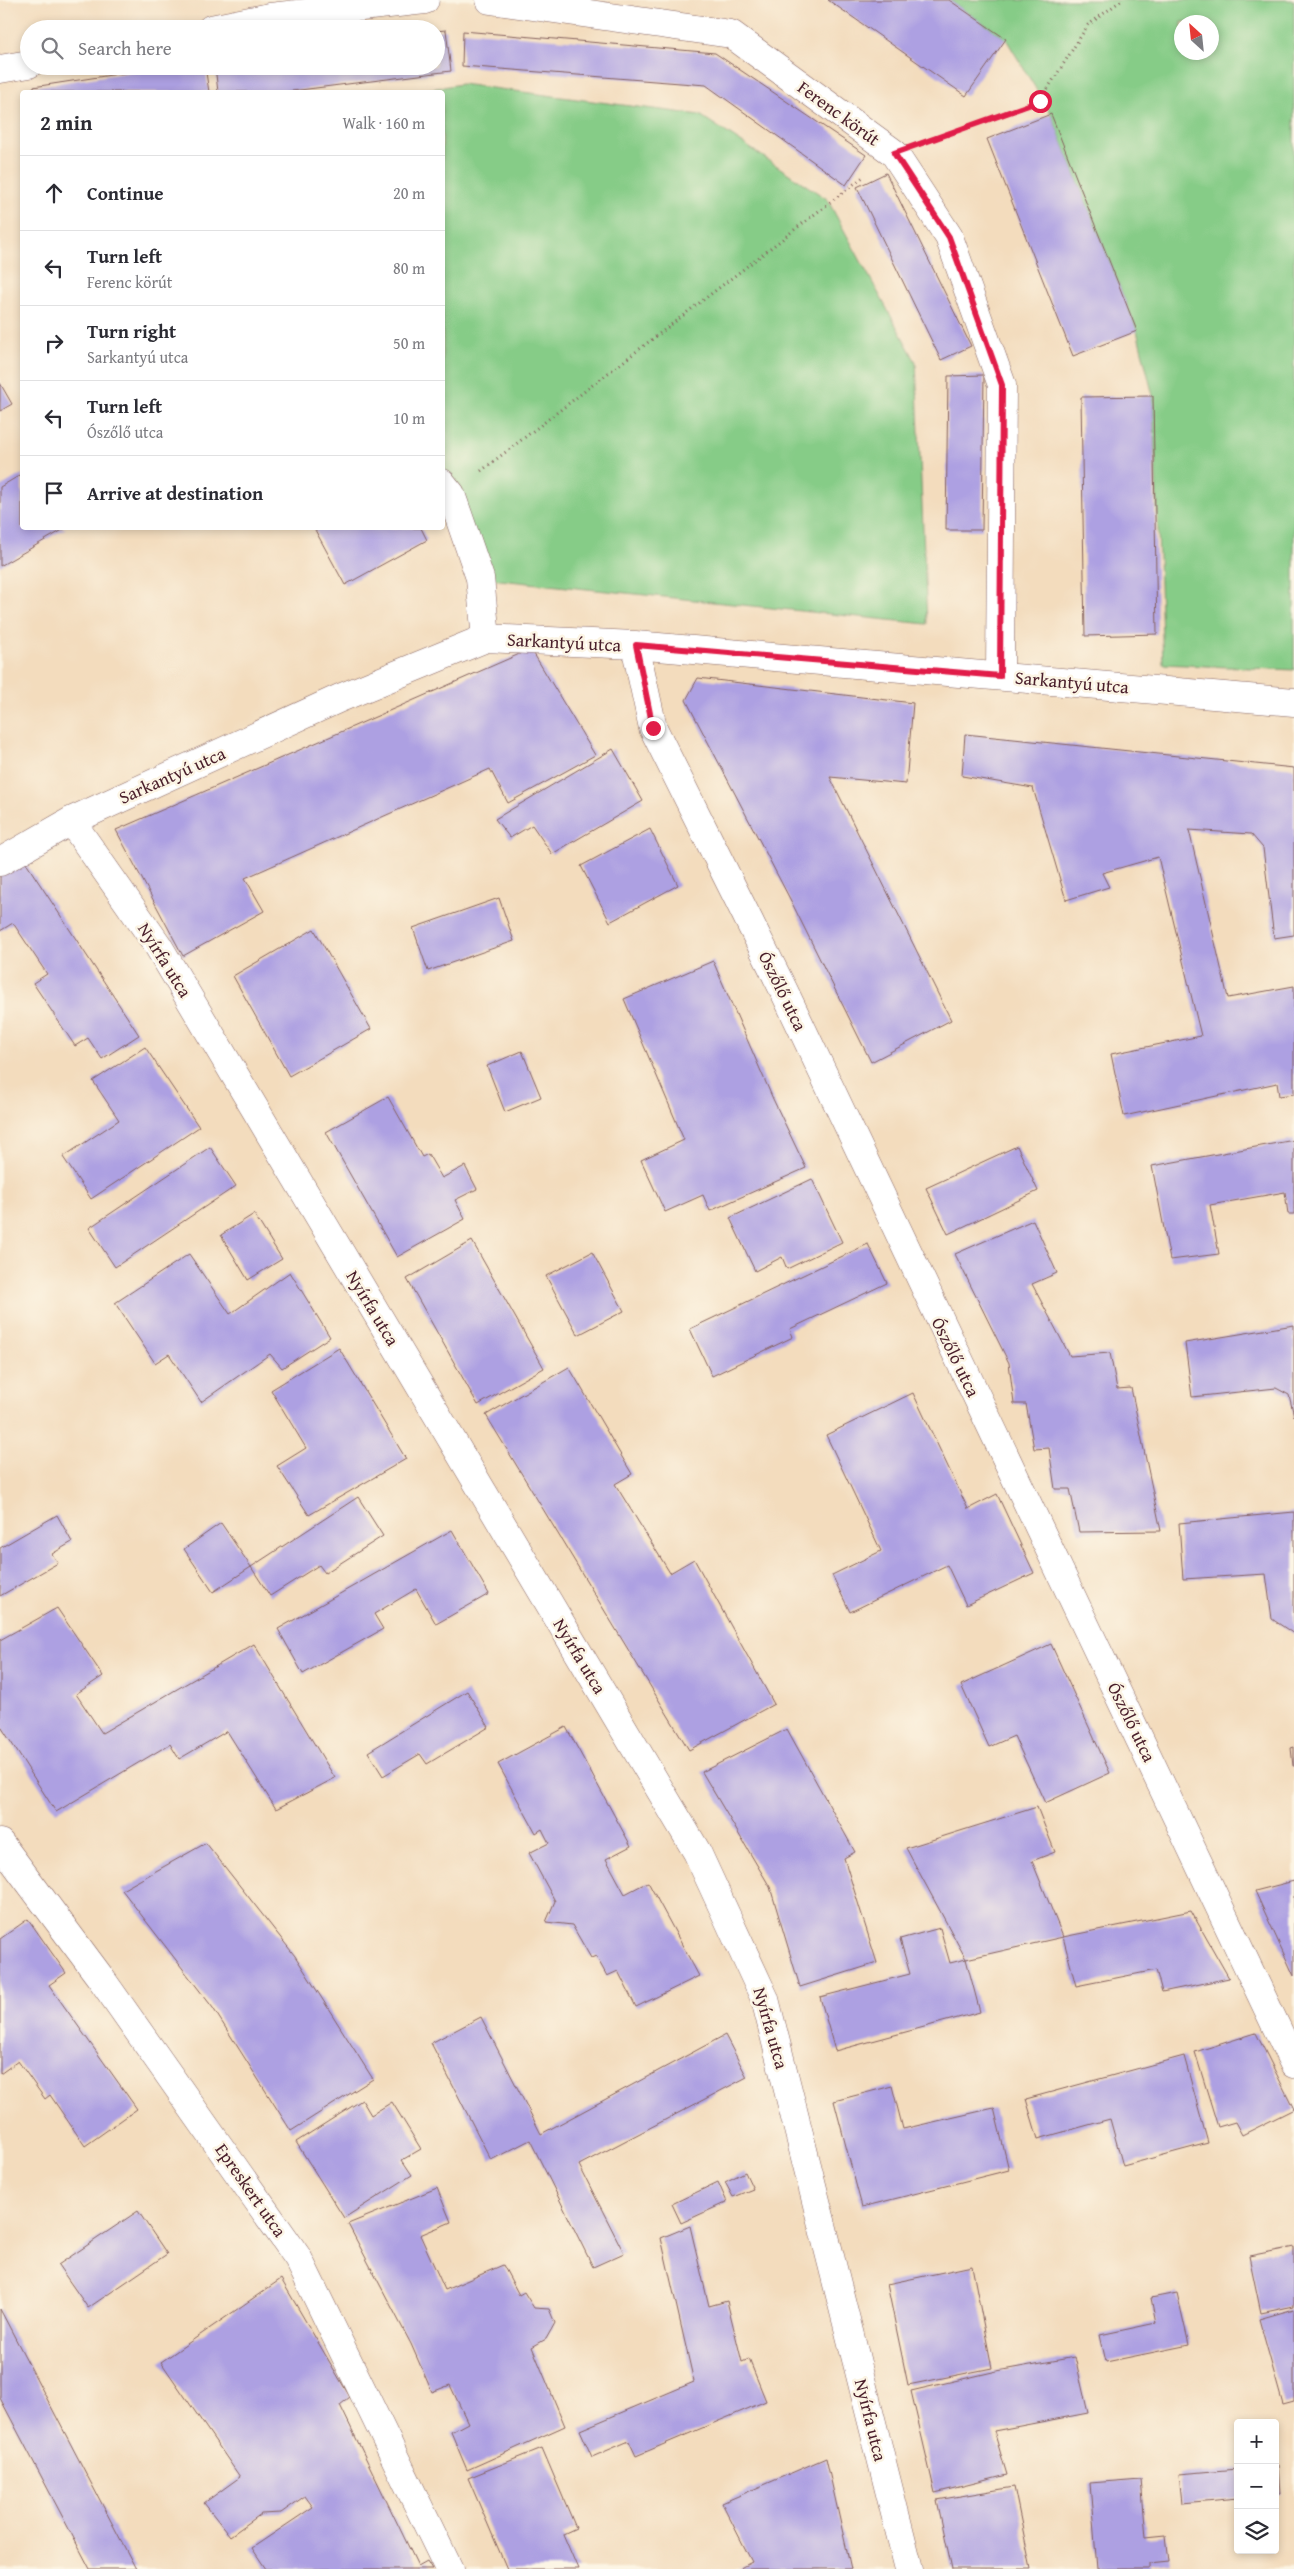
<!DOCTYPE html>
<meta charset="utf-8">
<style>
:root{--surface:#fff;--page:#f2f2f3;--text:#2b2b33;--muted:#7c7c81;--line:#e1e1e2}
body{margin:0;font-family:"Gentium Book Plus",serif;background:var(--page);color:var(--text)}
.controls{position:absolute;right:15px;bottom:15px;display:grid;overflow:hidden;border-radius:5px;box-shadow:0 2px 8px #0003}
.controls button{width:45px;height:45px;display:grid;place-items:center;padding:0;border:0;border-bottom:1px solid var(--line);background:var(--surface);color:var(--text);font:25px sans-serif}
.compass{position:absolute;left:1174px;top:15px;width:45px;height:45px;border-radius:50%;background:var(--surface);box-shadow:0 2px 8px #0003;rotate:333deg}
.stop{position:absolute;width:15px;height:15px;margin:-11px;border:4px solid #e11d48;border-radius:50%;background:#fff}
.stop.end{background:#e11d48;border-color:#fff;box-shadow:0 1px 5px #0008}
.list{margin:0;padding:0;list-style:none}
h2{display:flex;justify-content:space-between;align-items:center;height:65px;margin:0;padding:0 20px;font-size:21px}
h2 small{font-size:16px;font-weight:400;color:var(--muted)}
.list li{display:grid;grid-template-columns:32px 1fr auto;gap:15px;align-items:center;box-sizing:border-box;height:75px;padding:0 20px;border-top:1px solid var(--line)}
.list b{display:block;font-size:19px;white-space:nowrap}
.list p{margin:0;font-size:16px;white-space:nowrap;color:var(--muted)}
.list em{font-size:16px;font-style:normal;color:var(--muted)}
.icon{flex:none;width:28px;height:28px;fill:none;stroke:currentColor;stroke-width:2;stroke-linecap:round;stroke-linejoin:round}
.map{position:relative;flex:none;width:1294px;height:2569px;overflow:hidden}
.search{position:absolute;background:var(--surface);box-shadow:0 2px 8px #0003;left:20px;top:20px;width:425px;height:55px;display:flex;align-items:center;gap:12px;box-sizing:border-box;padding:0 18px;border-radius:28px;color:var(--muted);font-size:19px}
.panel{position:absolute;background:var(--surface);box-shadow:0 2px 8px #0003;left:20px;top:90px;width:425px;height:440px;border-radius:5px}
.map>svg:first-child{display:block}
.green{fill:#86cc87;stroke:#687659;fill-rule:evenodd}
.building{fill:#ada0e2}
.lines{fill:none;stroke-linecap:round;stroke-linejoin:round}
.street-casing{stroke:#85615e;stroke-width:29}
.path{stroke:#85615e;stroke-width:3;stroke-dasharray:1 4;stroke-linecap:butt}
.street{stroke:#fff;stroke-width:28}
.route{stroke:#e11d48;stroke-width:6}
.labels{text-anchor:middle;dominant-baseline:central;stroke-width:5;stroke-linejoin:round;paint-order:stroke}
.street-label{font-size:18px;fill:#4a1f2b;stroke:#fcf5e5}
</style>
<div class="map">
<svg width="1294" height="2569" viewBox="0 0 1294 2569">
<rect width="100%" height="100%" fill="#fcf5e5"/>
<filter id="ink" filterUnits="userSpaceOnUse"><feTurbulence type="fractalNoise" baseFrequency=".02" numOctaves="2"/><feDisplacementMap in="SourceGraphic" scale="10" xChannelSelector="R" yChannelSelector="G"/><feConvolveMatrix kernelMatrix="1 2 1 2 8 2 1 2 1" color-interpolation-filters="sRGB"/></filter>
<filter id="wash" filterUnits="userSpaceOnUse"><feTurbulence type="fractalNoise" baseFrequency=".0096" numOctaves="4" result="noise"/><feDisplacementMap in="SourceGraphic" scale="20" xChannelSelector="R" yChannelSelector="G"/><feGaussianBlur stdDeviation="1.12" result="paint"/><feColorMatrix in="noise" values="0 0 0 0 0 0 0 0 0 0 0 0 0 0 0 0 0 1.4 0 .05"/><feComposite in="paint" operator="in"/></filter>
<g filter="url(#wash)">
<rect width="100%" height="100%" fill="#f3dcbd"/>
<path class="green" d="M 949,0 L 1294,0 L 1294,670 L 1163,664 L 1153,396 L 1137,331 L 1051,114 L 1006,39 ZM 1182,22 L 1212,22 L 1212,52 L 1182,52 Z
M 461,84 L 700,115 L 827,199 L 916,362 L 927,624 L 480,578 L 443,483 L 442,92 L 413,92 Z"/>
<g id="blocks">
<path class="building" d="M 828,0 L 949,0 L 1006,39 L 966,96 Z
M 446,30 L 451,71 L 284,92 L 218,92 L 215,66 L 436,66 L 436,31 Z
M 463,31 L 715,53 L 866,155 L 846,185 L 706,85 L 462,66 Z
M 170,66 L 205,66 L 209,92 L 33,92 L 33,87 Z
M 1051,114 L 1137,331 L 1073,356 L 987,139 Z
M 886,173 L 971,346 L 941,360 L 857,187 Z
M 984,375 L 982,530 L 946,530 L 948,376 Z
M 0,383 L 12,404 L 0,411 Z
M 1153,396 L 1157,634 L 1085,636 L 1081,397 Z
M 22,474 L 22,528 L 66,528 L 0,566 L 0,487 Z
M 314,528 L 421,528 L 427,540 L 345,585 Z
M 531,649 L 595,755 L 508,803 L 490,769 L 245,878 L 264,911 L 183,956 L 116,830 Z
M 698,678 L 913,703 L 906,784 L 830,777 L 951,1020 L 871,1062 L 790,899 L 686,700 Z
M 965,734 L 1294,768 L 1294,935 L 1274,938 L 1263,848 L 1251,834 L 1189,830 L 1228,998 L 1294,986 L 1294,1094 L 1279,1096 L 1277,1083 L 1124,1116 L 1111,1054 L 1201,1036 L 1158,857 L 1102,873 L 1109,887 L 1066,900 L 1033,788 L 962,776 Z
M 613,749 L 643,801 L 552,854 L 532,825 L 510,838 L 495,819 Z
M 650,829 L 678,885 L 610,922 L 581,866 Z
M 22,857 L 139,1035 L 102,1059 L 88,1038 L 75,1046 L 33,983 L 47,974 L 13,923 L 0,931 L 0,871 Z
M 499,898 L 514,941 L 428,971 L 413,928 Z
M 314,929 L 371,1029 L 289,1076 L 233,976 Z
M 713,961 L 773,1099 L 806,1168 L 710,1211 L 703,1195 L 665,1212 L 641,1160 L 684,1140 L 624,999 Z
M 145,1047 L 199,1127 L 91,1199 L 63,1157 L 119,1120 L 93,1081 Z
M 522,1051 L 541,1097 L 505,1112 L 487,1066 Z
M 388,1097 L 422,1157 L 428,1154 L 442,1178 L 465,1166 L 477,1189 L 455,1200 L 465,1219 L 397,1257 L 326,1132 Z
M 1294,1140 L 1294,1214 L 1288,1214 L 1285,1192 L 1210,1205 L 1219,1254 L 1170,1260 L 1152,1166 Z
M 1017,1146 L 1038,1191 L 948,1234 L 926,1188 Z
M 210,1147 L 236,1186 L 115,1267 L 89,1228 Z
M 812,1179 L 842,1242 L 787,1269 L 782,1257 L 755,1271 L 730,1218 Z
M 254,1214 L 282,1259 L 248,1280 L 221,1235 Z
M 1033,1220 L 1057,1273 L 1032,1284 L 1070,1356 L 1110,1353 L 1117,1389 L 1131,1388 L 1161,1531 L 1079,1532 L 1070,1489 L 1055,1489 L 1049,1448 L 1034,1449 L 1026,1404 L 1014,1404 L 1009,1363 L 955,1254 Z
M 472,1241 L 544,1368 L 478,1405 L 407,1279 Z
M 868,1244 L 887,1283 L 790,1329 L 793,1337 L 712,1376 L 690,1329 Z
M 592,1252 L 624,1311 L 578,1335 L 546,1276 Z
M 189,1254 L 230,1314 L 290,1272 L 330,1337 L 282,1368 L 270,1354 L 201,1402 L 169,1354 L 155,1363 L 115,1303 Z
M 1294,1325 L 1294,1416 L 1289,1395 L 1276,1388 L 1192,1397 L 1185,1343 Z
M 339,1348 L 406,1459 L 309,1515 L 277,1466 L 306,1448 L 271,1390 Z
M 569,1367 L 632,1474 L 615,1484 L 670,1573 L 694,1559 L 774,1704 L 689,1750 L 486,1415 Z
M 913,1393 L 968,1509 L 997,1494 L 1034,1573 L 966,1605 L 947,1565 L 850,1612 L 832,1575 L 881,1551 L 826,1435 Z
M 358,1497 L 383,1536 L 325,1573 L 319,1565 L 270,1596 L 251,1567 Z
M 1294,1512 L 1294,1634 L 1272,1619 L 1266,1574 L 1183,1579 L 1179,1523 Z
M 57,1515 L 72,1542 L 52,1554 L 58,1563 L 0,1596 L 0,1548 Z
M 221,1523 L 251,1567 L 213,1592 L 184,1549 Z
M 452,1530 L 489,1594 L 436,1624 L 416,1589 L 374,1614 L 383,1629 L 303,1674 L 278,1629 Z
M 57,1608 L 103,1676 L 76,1694 L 102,1733 L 254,1644 L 335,1778 L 276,1809 L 227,1731 L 179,1759 L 170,1744 L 56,1812 L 0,1725 L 0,1640 Z
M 1051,1644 L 1110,1773 L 1045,1803 L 1014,1736 L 989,1747 L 961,1685 Z
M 467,1691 L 489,1727 L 427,1764 L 420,1754 L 383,1776 L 368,1752 Z
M 566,1727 L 631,1846 L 606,1859 L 625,1894 L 648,1882 L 699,1976 L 636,2007 L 618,1971 L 607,1976 L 596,1956 L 591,1958 L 572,1925 L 546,1922 L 555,1901 L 529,1853 L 549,1843 L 542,1829 L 536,1833 L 498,1764 Z
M 787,1729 L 855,1852 L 844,1858 L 877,1963 L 800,1987 L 770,1887 L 702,1772 Z
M 1294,1747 L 1294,1766 L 1293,1766 L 1291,1748 Z
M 1037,1807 L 1055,1852 L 1032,1861 L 1063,1937 L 966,1959 L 980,2012 L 835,2051 L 820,1997 L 910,1974 L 900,1939 L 940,1928 L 950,1963 L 966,1959 L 906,1848 Z
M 206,1843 L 295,1956 L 373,2079 L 291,2131 L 213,2008 L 122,1890 Z
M 1294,1881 L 1294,1976 L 1255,1891 Z
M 1191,1911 L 1229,1978 L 1162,1992 L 1156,1970 L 1076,1986 L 1063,1937 Z
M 28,1919 L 66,1973 L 49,1985 L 137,2109 L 85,2146 L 50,2095 L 45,2099 L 18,2061 L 0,2074 L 0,1939 Z
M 481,2017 L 541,2134 L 725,2035 L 747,2077 L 579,2165 L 624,2253 L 593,2267 L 530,2140 L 491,2160 L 431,2043 Z
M 1256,2033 L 1294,2109 L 1242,2135 L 1235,2122 L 1218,2127 L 1195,2052 Z
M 1184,2056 L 1208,2143 L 1123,2166 L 1110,2119 L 1038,2139 L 1026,2099 Z
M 892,2086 L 903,2129 L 994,2108 L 1009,2170 L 862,2207 L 834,2101 Z
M 362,2100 L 371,2115 L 392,2102 L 421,2149 L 402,2160 L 412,2175 L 344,2218 L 296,2142 Z
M 745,2172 L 753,2189 L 733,2197 L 725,2182 Z
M 718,2182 L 727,2202 L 681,2223 L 672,2204 Z
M 437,2188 L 451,2222 L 420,2235 L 445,2290 L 503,2265 L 519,2295 L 524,2292 L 534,2308 L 549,2309 L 555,2323 L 546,2339 L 532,2347 L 565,2426 L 467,2470 L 451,2432 L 468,2423 L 450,2385 L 432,2392 L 411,2344 L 348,2224 Z
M 138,2211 L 167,2254 L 88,2308 L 58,2265 Z
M 690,2226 L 709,2306 L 727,2301 L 742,2362 L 749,2359 L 766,2401 L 636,2456 L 629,2441 L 592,2457 L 580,2430 L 694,2382 L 661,2238 Z
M 1294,2247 L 1294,2306 L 1261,2313 L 1249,2256 Z
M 972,2266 L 992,2368 L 908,2385 L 887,2284 Z
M 281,2279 L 350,2397 L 340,2405 L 418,2566 L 427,2561 L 432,2569 L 266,2569 L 252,2548 L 313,2507 L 305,2496 L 281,2513 L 261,2514 L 230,2536 L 204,2503 L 240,2477 L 161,2362 Z
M 1177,2293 L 1189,2345 L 1106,2362 L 1100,2335 L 1156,2323 L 1151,2298 Z
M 0,2309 L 136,2569 L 90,2569 L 0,2398 Z
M 1294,2309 L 1294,2402 L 1283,2405 L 1259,2319 Z
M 1075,2357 L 1088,2413 L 994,2431 L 1007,2475 L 935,2493 L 911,2391 L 997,2371 Z
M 542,2448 L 576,2528 L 563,2534 L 578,2569 L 507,2569 L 468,2478 Z
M 826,2458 L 851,2569 L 738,2569 L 752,2562 L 722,2503 Z
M 1275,2465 L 1278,2465 L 1280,2494 L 1275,2494 Z
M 1238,2469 L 1238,2498 L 1182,2503 L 1179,2474 Z
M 1141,2479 L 1146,2537 L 1166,2535 L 1169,2562 L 1149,2564 L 1149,2569 L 1097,2569 L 1090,2483 Z
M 1014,2487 L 1031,2569 L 952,2569 L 937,2500 Z"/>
</g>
</g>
<g filter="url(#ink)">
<use href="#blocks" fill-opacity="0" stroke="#85615e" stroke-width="1"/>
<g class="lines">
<defs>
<path id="street" d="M 490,0 L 731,34 L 894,153 L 949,237 L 1002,385 L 1000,676
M 211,29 L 270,17 L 425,0
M 0,69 L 29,64
M 442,483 L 451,494 L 480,578 L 486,638
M 635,645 L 653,728 L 784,991 L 1294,2064
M 71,821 L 157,944 L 697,1852 L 765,1999 L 909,2569
M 0,862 L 71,821 L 340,698 L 486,638 L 635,645 L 1294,702
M 0,1843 L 100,1977 L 298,2258 L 449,2569"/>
</defs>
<use href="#street" class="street-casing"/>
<path class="path" d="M 931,140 L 1040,101 L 1088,25 L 1122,0
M 481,471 L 863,177"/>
<use href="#street" class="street"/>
</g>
</g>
<g class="lines" filter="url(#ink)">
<path class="route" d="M 653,728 L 636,645 L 1000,676 L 1002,385 L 949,237 L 894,153 L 1040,101"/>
</g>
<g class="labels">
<g class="street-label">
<text transform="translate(839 113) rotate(36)">Ferenc körút</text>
<text transform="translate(564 642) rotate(3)">Sarkantyú utca</text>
<text transform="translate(1072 682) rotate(5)">Sarkantyú utca</text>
<text transform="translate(172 775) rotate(-24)">Sarkantyú utca</text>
<text transform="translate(165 960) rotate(58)">Nyírfa utca</text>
<text transform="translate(783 991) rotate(64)">Ószőlő utca</text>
<text transform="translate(373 1308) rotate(59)">Nyírfa utca</text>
<text transform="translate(956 1357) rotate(64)">Ószőlő utca</text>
<text transform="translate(580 1656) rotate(59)">Nyírfa utca</text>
<text transform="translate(1132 1722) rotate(64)">Ószőlő utca</text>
<text transform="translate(771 2028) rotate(74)">Nyírfa utca</text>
<text transform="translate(251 2190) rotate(55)">Epreskert utca</text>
<text transform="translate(871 2420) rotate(76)">Nyírfa utca</text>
</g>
</g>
</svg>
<div class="controls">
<button>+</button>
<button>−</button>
<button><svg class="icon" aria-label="layers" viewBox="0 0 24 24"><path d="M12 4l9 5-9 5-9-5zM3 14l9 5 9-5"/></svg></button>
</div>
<svg class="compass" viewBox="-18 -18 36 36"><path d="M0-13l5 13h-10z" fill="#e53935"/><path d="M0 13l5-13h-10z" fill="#7c7c81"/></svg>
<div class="stop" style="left:1040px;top:101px"></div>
<div class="stop end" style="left:653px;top:728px"></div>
<div class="search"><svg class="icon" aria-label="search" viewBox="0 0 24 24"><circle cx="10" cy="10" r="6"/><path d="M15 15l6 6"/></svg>Search here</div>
<section class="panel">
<h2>2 min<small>Walk · 160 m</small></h2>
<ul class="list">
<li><svg class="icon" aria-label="ahead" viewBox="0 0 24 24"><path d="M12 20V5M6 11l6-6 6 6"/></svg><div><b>Continue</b></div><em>20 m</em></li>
<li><svg class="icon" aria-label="left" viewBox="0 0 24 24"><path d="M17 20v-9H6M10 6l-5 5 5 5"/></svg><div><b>Turn left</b><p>Ferenc körút</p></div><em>80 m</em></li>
<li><svg class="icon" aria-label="right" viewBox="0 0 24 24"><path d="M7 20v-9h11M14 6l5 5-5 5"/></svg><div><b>Turn right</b><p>Sarkantyú utca</p></div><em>50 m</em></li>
<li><svg class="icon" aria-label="left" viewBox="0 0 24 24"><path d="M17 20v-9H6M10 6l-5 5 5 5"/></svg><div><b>Turn left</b><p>Ószőlő utca</p></div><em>10 m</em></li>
<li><svg class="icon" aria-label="arrive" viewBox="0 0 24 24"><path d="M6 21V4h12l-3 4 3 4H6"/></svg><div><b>Arrive at destination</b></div></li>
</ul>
</section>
</div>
